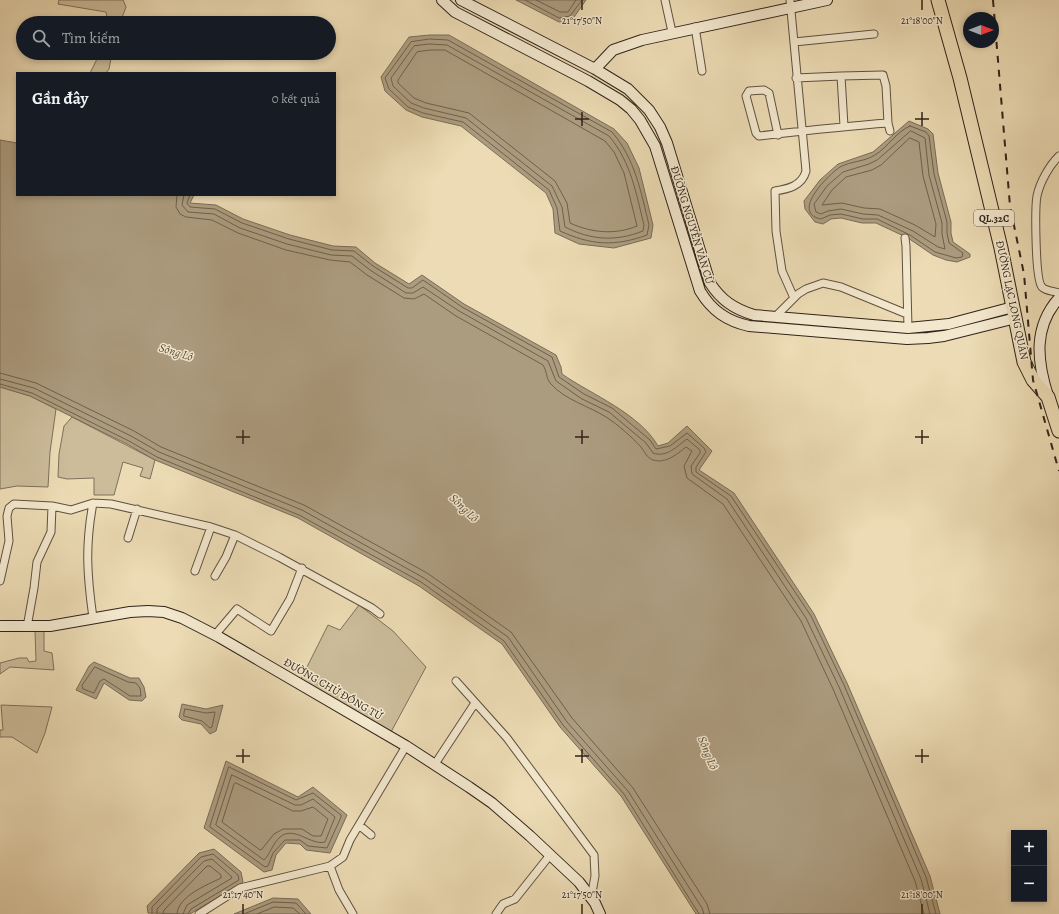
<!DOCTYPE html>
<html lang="vi">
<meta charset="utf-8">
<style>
:root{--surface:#171b24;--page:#20242c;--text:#f1f3f6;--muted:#9ea1a6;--line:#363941}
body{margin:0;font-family:Alegreya,serif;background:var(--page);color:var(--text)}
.controls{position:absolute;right:12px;bottom:12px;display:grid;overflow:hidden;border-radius:0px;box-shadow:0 2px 6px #0003}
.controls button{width:36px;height:36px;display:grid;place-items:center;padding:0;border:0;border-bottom:1px solid var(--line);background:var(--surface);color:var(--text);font:20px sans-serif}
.compass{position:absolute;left:963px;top:12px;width:36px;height:36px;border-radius:50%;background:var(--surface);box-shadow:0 2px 6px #0003;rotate:90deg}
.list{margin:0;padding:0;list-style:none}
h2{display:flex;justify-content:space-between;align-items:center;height:52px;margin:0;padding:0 16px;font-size:17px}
h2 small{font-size:13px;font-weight:400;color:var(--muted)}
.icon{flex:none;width:22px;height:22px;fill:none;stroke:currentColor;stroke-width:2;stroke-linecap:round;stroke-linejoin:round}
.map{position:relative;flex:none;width:1059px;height:914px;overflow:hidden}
.search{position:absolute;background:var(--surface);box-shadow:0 2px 6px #0003;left:16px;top:16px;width:320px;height:44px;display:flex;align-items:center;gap:10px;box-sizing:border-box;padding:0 14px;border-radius:22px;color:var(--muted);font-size:15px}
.panel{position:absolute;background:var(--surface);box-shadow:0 2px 6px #0003;left:16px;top:72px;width:320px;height:124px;border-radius:0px}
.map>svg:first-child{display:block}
.green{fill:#ccbc9a;stroke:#7e705a}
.water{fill:#ac9c7f;stroke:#7a6c56}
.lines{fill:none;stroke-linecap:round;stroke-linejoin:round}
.shore{stroke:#6e604c;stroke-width:1}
.street-casing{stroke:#5f5140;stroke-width:9}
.secondary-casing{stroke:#302319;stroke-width:12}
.highway-casing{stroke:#302319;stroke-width:15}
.street{stroke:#f3e8ce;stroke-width:7}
.secondary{stroke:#f3e8ce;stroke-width:10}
.highway{stroke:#ecdbb4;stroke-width:13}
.rail{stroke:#302319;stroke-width:2;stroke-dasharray:7 7;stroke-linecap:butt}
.ticks{fill:none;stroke:#302319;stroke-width:1.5}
.labels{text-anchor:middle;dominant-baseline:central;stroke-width:3;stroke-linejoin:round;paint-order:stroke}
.shield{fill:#f3e8ce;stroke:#6a5e4f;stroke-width:1}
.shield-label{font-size:10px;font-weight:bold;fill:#302319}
.street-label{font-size:11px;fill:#302319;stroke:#f3e8ce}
.water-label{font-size:12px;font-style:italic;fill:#5b4d3d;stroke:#f3e8ce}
.ticks-label{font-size:10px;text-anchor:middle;fill:#302319;stroke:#f3e8ce;stroke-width:3;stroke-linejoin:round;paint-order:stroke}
</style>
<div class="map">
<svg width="1059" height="914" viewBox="0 0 1059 914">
<rect width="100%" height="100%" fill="#ecdbb4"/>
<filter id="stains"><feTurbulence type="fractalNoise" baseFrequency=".005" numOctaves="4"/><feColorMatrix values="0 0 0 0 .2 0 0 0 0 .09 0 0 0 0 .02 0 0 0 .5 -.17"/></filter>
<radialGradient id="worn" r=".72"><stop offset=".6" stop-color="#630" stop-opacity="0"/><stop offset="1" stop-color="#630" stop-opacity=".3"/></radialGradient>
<path class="green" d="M 59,0 L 123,0 L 126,7 L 120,23 L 108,23 L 106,12 L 58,4 Z
M 100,53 L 112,53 L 109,69 L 106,73 L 90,73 Z
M 0,387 L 30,396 L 56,409 L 50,452 L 48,487 L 17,486 L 0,489 Z
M 72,417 L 155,460 L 150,479 L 140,476 L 143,468 L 123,462 L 114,495 L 94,495 L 94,478 L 67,479 L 58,477 L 59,454 L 64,426 Z
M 359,605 L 393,631 L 426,667 L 391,732 L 300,681 L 328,625 L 340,630 Z
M 44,630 L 44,651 L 52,653 L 54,670 L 10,667 L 0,674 L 0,663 L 19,658 L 27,658 L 29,662 L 36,661 L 35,631 Z
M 1,705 L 52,707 L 45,733 L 37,753 L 12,737 L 0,737 L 0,730 L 3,730 Z"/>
<path class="water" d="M 516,0 L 586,0 L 572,20 L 559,22 Z
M 430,35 L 449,35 L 614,129 L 627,143 L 639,168 L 653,225 L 651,238 L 614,248 L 579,244 L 555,233 L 553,209 L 546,193 L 461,126 L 422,117 L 406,110 L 385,91 L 381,77 L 409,37 Z
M 909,121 L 928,129 L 933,134 L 938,173 L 951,222 L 951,233 L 953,242 L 970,254 L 970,257 L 957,262 L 946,260 L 933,255 L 908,238 L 876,223 L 862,223 L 841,218 L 831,219 L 823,224 L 815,222 L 805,209 L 804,201 L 820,180 L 838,164 L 873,152 Z
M 0,140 L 17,143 L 17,195 L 194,195 L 190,203 L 216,205 L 243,219 L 290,235 L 333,246 L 356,247 L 375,263 L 409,284 L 422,275 L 464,304 L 556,355 L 561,367 L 562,374 C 592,395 639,413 658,446 L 668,443 L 687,426 L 712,451 L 699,470 L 734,493 L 814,614 L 847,683 L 930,876 L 940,914 L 696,914 L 621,796 L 560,727 L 502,644 L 419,586 L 298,518 L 155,460 L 127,444 L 30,396 L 0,387 Z
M 94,662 L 130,678 L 139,678 L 144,687 L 146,697 L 142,701 L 129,700 L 104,683 L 96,699 L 76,690 L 89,666 Z
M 182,704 L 206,709 L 223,705 L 216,731 L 210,734 L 201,724 L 182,720 L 179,717 Z
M 226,761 L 298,797 L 313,787 L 347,815 L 330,853 L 306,850 L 300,844 L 286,843 L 276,855 L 272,870 L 264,872 L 204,828 Z
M 214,849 L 241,872 L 243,882 L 190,914 L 148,913 L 147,906 L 199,853 Z
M 273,898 L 298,899 L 311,914 L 234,914 Z"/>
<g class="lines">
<path class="shore" d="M 525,0 L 559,18 L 570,16 L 582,0
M 536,0 L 560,12 L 568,12 L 576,0
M 430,39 L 448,40 L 612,132 C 635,159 641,192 649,225 L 647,235 C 614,247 591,245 560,231 L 557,208 L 549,190 L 463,122 L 423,113 L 408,107 L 389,89 L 385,78 L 411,42 Z
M 430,44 L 447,45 L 609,136 C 631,162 636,193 644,225 L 643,231 C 615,242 591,240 565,227 L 562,207 L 552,186 L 466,118 L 424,108 L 411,103 L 393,86 L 391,78 L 414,46 Z
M 431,50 L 445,50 L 605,141 L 614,152 L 624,173 L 637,226 C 615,235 592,233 570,223 L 567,203 L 555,181 L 469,113 L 426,103 L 414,98 L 398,83 L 398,80 L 417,52 Z
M 910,126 L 926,132 L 929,136 L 934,174 L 947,222 L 947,233 L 949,243 L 963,253 L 962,257 L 956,258 L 935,252 L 910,235 L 877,219 L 863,219 L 841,214 L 830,215 L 821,219 C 790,213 828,175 840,167 C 851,161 864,162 875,155 C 888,147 896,132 910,126 Z
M 911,131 L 925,138 L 929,175 L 942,223 L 942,234 L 945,249 L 938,247 L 913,231 L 878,215 L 863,214 L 841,209 L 828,211 L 821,214 L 816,212 L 814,204 L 827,186 L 843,172 L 869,164 L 877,160 Z
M 910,138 L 919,142 L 923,176 L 936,224 L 935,237 L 915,225 L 880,209 L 864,208 L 842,203 L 822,205 L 832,190 L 846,177 L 872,170 L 881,165 Z
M 177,195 L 176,207 L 180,214 L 186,217 L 212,220 L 238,233 L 286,250 L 330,260 L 350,262 L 367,275 L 404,298 L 414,299 L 424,294 L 456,316 L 543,365 C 547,371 546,379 551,384 C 565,400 589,406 606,417 C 616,423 633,438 641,447 C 645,452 646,457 653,460 C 666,464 677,454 686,447 L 692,451 L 684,466 L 687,478 L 723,504 L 801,621 L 833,689 L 915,881 L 924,914
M 184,195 L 182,205 L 188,212 L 214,214 L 240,228 L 287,244 L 331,255 L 352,256 L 370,270 L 406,293 L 413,293 L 423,287 L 459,311 L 548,361 L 556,381 L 582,399 L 609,412 L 646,443 L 653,453 C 667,458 677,446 687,439 L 700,450 L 700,453 L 691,466 L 692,474 L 727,499 L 806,618 L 839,687 L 921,879 L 930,914
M 190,195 L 187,203 L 190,207 L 215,209 L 242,223 L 289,239 L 332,250 L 354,251 L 373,266 L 408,288 L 412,288 L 423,280 L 462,307 L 552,357 L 559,377 L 584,394 L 612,408 L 650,440 L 656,449 L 670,446 L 687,433 L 704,448 L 706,452 L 696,467 L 696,472 L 731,496 L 811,616 L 844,685 L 926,877 L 936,914
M 0,373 L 36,383 L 134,431 L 161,447 L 304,505 L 427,573 L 511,632 L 572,718 L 633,788 L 707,904 L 710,914
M 0,379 L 34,388 L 131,436 L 159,452 L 302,510 L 424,578 L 508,637 L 567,722 L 628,791 L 702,908 L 704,914
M 0,384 L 32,393 L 129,441 L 157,457 L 299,515 L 421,582 L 504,641 L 563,725 L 624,794 L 699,914
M 95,667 L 128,682 L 136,683 L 140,688 L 141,696 L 130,696 L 104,679 L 100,681 L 94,693 L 83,689 L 82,686 Z
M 185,709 L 206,713 L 215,712 L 212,727 L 210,728 L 202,721 L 184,716 Z
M 229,767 L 296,800 L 313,793 L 341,815 L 341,817 L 327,848 L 308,846 L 300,840 L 285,840 L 273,853 L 268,866 L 265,867 L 210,827 Z
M 232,775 L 295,805 L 301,805 L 313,799 L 335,817 L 325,842 C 311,846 294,825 280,837 C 273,843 269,856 264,860 L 216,825 Z
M 236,783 L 293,811 L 301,811 L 313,807 L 328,819 L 321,836 L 313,836 L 302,829 L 283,829 L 274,834 L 262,849 L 260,850 L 222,822 L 234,784 Z
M 152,914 L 152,907 L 201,857 L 213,854 L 238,875 L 239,880 L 191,909 L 188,914
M 157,914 L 157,909 L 204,861 L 212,859 L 231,876 L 232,878 L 187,905 L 183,914
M 163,914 L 164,910 L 207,866 L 210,866 L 221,875 L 221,878 C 207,885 178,896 177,914
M 244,914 L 273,902 L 296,903 L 306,914
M 257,914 L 274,907 L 293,908 L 300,914"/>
<defs>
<path id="street" d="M 665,0 L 672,32
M 790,0 L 806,171 C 802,186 788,189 775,191 L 776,231 L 782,271 L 794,298
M 695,27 L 702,71
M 794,42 L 874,34
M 796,78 L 841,76 L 844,126
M 888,123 L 890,131
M 778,135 L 769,93 L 764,90 L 749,91 L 746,96 L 756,133 L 759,136 C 802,131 845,126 888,123 L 886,86 L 883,75 L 841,76
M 1059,156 C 1049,166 1040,182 1037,196 C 1035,207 1035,280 1042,287 C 1045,291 1054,291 1059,293
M 905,238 L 906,246 L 908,328
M 775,317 L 798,294 L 806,289 L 823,283 L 841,287 L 907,314
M 93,503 C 85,546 87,575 93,618
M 128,538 L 137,509
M 195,571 L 211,527
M 215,576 L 226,557 L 235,535
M 0,581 L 9,541 L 7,516 L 9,508 L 14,504 L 52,506 L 71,510 L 93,503 L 111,504 L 211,527 L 235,535 L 279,557 L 372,608 L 380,614
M 27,627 L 34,588 L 37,562 L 51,532 L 52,506
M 215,635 L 237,609 L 271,631 L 290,599 L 302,568
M 456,681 L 507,738 L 594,855 L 595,876 L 591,898
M 435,764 L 475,703
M 359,825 L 371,835
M 330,866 L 339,890 L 353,914
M 199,914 L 240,888 L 330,866 L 343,857 L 350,840 L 406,746
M 496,914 L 503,904 L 515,899 L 550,855"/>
<path id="secondary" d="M 442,0 L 455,12 L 588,81 L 620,100 L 631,109 L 640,120 L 655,146 L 700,291 C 712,311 727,321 749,326 L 907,339 L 928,338 L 944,336 L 1016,318
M 461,0 L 595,69 L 628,89 L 649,110 L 660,127 L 667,143 L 710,283 C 721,300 734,309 754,315 L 908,328 L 949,324 L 1013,307
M 595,69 L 613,50 L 642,40 L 827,0
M 1048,396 C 1037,361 1033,327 1059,298
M 0,626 L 50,626 L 130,612 L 148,611 L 164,612 L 182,618 L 219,637 L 406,746 L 469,787 L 492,803 L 530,836 L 579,882 L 595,903 L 600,914"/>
<path id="highway" d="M 938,0 L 960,78 L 1001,248 L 1024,362 L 1033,380 L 1048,397 L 1059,431"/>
</defs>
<use href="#street" class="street-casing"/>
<use href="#secondary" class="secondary-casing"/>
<use href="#highway" class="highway-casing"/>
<use href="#street" class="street"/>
<use href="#secondary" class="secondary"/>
<use href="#highway" class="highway"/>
<path class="rail" d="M 993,0 L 1010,206 L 1024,274 L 1033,380 L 1059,471"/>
</g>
<path class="ticks" d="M 582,0 L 582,10M 922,0 L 922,10M 582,112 L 582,126M 922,112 L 922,126M 575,119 L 589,119M 915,119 L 929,119M 243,430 L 243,444M 582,430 L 582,444M 922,430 L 922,444M 236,437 L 250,437M 575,437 L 589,437M 915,437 L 929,437M 243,749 L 243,763M 582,749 L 582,763M 922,749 L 922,763M 236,756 L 250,756M 575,756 L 589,756M 915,756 L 929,756M 243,904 L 243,914M 582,904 L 582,914M 922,904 L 922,914"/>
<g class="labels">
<rect class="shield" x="974" y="210" width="40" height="16" rx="3"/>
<g class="shield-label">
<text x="994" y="218">QL.32C</text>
</g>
<g class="street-label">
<text transform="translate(692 225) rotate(73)">ĐƯỜNG NGUYỄN VĂN CỪ</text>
<text transform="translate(1012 300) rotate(78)">ĐƯỜNG LẠC LONG QUÂN</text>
<text transform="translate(333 689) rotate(30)">ĐƯỜNG CHỬ ĐỒNG TỬ</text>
</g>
<g class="water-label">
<text transform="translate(176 352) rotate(17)">Sông Lô</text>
<text transform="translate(464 508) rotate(44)">Sông Lô</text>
<text transform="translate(708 753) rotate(68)">Sông Lô</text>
</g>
</g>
<g class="ticks-label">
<text x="582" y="24">21°17'50"N</text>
<text x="922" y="24">21°18'00"N</text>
<text x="243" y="898">21°17'40"N</text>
<text x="582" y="898">21°17'50"N</text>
<text x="922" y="898">21°18'00"N</text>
</g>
<rect width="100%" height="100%" filter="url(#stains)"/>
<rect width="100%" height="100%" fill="url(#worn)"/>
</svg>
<div class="controls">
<button>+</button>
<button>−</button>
</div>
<svg class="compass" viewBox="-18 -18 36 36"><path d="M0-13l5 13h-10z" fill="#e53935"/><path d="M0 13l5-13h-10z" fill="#9ea1a6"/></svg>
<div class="search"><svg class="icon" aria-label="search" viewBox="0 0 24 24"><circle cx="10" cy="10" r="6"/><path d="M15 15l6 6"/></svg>Tìm kiếm</div>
<section class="panel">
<h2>Gần đây<small>0 kết quả</small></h2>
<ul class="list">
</ul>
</section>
</div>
